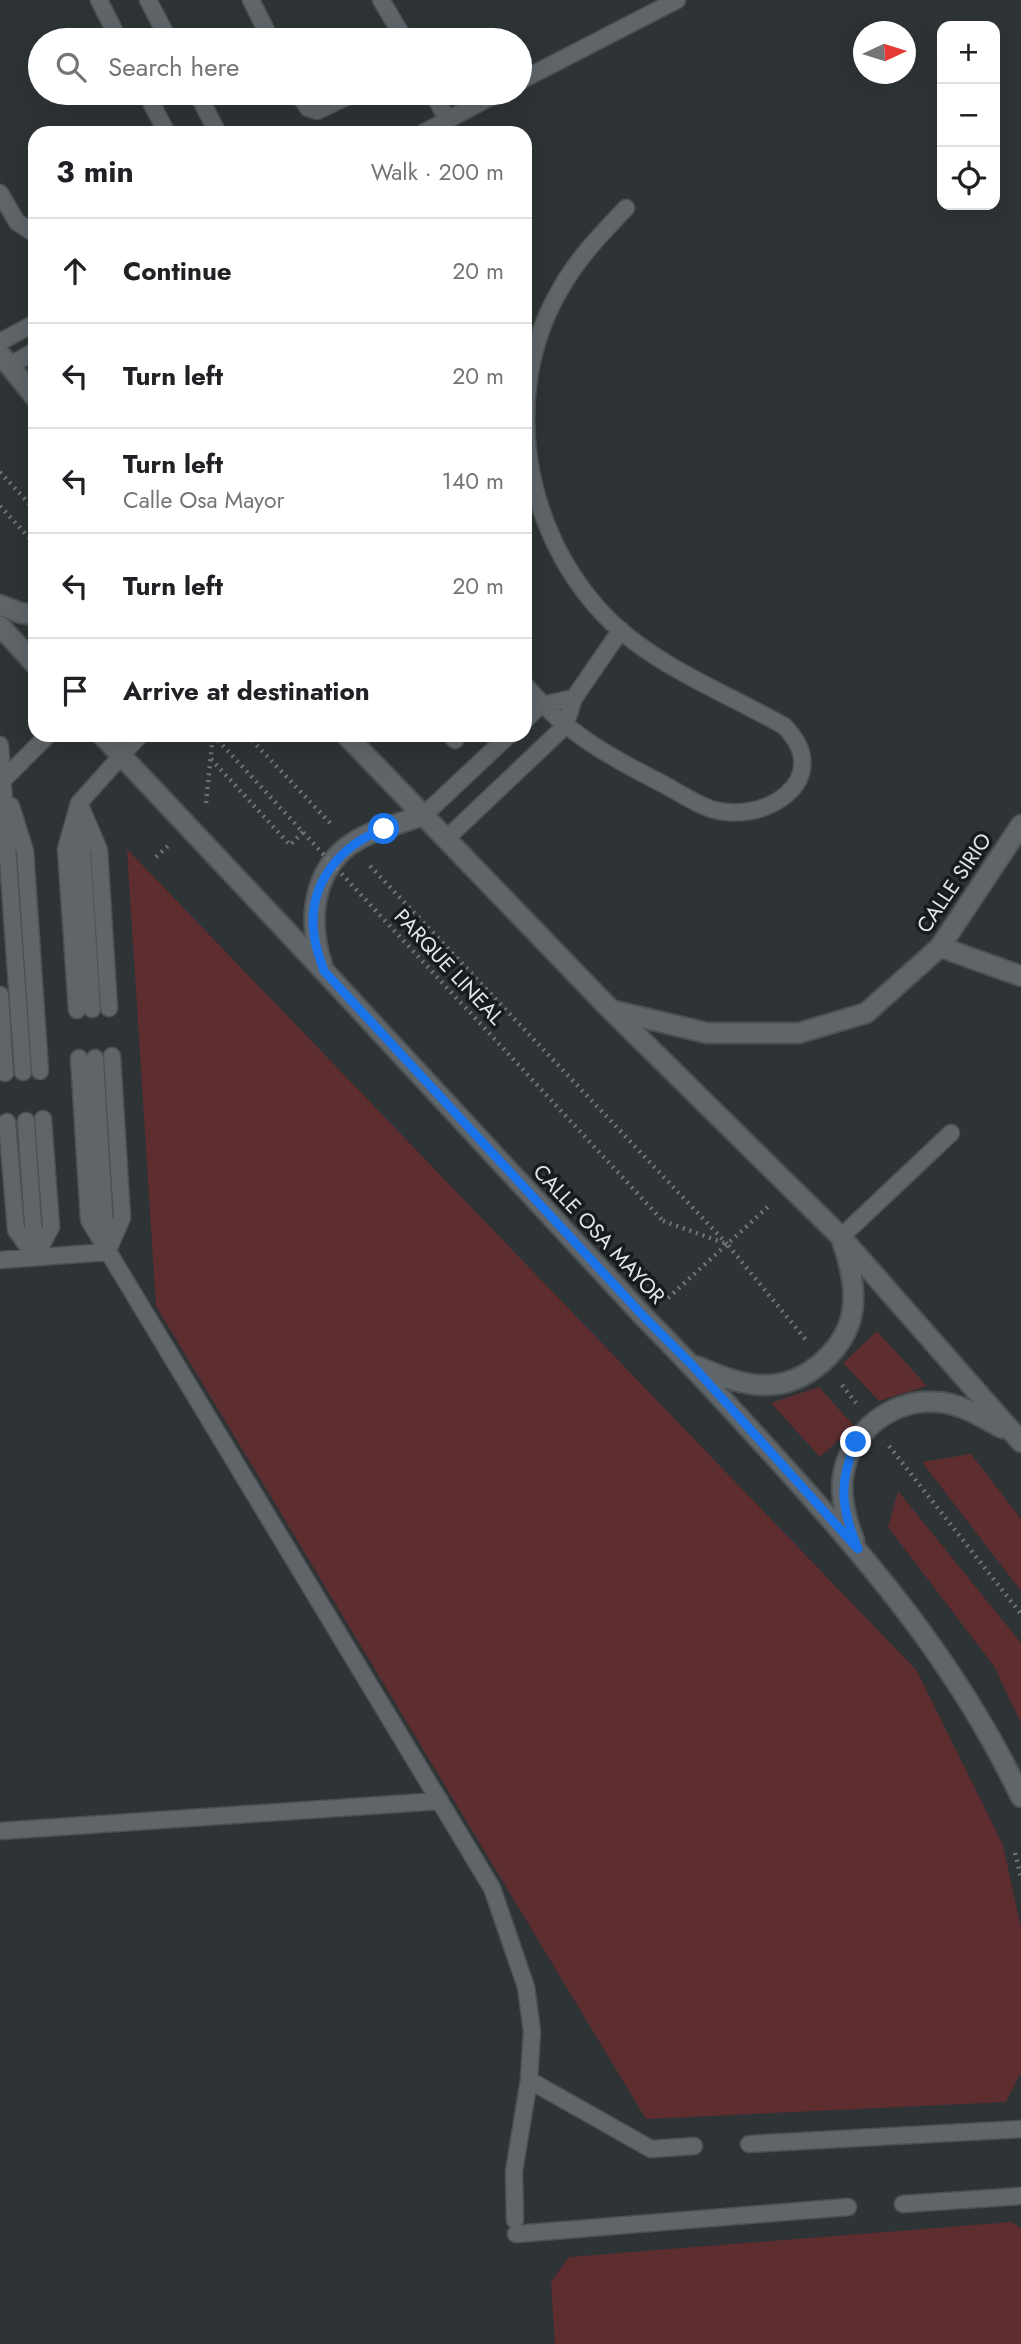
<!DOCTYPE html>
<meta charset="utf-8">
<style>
:root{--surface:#fff;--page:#f6f6f6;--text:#202124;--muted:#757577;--line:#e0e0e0}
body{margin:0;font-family:Jost,sans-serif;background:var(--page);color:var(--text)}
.controls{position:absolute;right:21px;top:21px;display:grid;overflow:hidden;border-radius:14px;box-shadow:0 7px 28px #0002}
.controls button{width:63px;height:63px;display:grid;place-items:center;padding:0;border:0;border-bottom:2px solid var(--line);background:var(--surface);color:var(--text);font:35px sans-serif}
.compass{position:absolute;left:853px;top:21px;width:63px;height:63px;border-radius:50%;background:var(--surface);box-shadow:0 7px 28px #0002;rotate:86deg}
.stop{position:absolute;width:21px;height:21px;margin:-16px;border:5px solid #1a73e8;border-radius:50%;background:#fff}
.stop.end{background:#1a73e8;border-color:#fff;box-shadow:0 2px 7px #0008}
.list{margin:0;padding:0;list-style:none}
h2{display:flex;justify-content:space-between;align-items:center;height:91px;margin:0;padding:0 28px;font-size:30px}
h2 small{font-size:23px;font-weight:400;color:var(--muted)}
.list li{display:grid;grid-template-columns:46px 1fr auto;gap:21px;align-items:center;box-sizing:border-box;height:105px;padding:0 28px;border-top:2px solid var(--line)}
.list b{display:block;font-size:26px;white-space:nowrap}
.list p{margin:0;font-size:23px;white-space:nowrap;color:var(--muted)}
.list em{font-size:23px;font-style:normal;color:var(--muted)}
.icon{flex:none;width:38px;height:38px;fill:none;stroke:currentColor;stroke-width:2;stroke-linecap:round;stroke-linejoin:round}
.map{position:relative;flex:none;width:1021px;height:2344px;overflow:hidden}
.search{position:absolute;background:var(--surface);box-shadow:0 7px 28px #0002;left:28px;top:28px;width:504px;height:77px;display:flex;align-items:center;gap:18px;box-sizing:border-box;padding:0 24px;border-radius:38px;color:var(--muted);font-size:26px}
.panel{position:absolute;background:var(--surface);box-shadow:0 7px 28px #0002;left:28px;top:126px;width:504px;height:616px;border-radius:21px}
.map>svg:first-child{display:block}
.green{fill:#5d2d2f}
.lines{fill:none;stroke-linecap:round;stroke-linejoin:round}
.service-casing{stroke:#4b5052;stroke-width:19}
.minor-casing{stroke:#4b5052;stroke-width:23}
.tertiary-casing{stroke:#4b5052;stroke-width:23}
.path{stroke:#6f7476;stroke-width:4.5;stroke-dasharray:2 5;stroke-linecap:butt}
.service{stroke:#5f6569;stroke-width:16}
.minor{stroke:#5f6569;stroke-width:19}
.tertiary{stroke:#5f6569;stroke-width:19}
.path-bridge{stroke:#6f7476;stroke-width:4.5;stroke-dasharray:2 5;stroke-linecap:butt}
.route{stroke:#1a73e8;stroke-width:9}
.labels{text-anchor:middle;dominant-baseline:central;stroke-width:7;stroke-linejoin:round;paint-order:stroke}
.street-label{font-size:21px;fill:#e2e5e7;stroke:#181a1c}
</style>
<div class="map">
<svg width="1021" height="2344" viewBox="0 0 1021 2344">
<rect width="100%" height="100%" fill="#2e3336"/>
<path class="green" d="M 127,849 L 917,1671 L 1003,1845 L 1021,1928 L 1021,2072 L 1006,2102 L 646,2119 L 156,1306 Z
M 877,1331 L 927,1386 L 879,1401 L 843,1363 Z
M 819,1387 L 854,1426 L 820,1457 L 771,1403 Z
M 971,1454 L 1021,1519 L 1021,1591 L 922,1462 Z
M 898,1491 L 1021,1643 L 1021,1723 L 994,1666 L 888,1527 Z
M 1012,2222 L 1021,2229 L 1021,2344 L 555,2344 L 551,2282 L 569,2257 Z"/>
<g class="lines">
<defs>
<path id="service" d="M 99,0 L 119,40
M 148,0 L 169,40
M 251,0 L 271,40
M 381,0 L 405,40
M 520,81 L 677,0
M 146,93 L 167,133
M 197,93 L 218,133
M 298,93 L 308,108 L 317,111 L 355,93
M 433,93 L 447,119
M 423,133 L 498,93
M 0,193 L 17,222 L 35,234
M 0,342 L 35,323
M 9,366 L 35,351
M 525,685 C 566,733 608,756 663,784 C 678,792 694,803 711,809 C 764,826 837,779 784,726 C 730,695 667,671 620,630 C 528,549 497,404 557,295 C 575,261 600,235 626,208
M 525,720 L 541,705 L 574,698
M 451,735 L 455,740
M 0,745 L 23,1072
M 2,787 L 3,780 L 48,735
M 79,803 L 99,850 L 109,1008
M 11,806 L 25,851 L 40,1071
M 80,815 L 92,1009
M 424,815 L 509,735
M 446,839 L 565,726 L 574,698 L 621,630
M 0,995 L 5,1073
M 77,1010 L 66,849 L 79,803 L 140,735
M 79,1058 L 89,1220 L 492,1888 L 526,1987 L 532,2031 L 529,2080 L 514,2171 L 515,2220
M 95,1058 L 106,1246
M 26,1121 L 35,1255
M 7,1122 L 16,1230 L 35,1257
M 841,1237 L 951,1133
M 107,1252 L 122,1218 L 112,1056
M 35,1257 L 51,1227 L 43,1119
M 0,1260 L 107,1252
M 0,1831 L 440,1801
M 529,2080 L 651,2149 L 694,2146
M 749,2144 L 1021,2129
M 903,2204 L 1021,2196
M 516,2234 L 848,2207"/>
<path id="minor" d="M 940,947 L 1021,976"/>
<path id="tertiary" d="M 0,354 L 35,397
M 0,605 L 21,613 L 35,615
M 0,626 L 35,664
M 102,735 L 324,971 L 645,1318 C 694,1367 740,1418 787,1470 C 879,1572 961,1671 1021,1797
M 346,735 L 610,1009 L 841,1237 L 1021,1442
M 322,965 C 306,915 314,859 367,835 C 385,827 405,822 424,815
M 611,1010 L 707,1033 L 799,1033 L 866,1013 L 940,947 L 1021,825
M 696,1366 C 720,1376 743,1386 768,1385 C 805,1384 841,1353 851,1318 C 857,1294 851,1267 843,1244
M 854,1540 C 846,1520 840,1498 843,1476 C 850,1431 892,1399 937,1402 C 960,1403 982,1417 1002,1428"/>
</defs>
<use href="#service" class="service-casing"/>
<use href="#minor" class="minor-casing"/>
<use href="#tertiary" class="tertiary-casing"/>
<path class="path" d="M 0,472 L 35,510
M 0,506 L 35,544
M 247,735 L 330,823
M 211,759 L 290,845 L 303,832
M 206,803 L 213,735
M 156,857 L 168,846
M 370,866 L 727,1244
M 663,1221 L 727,1244 L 806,1340
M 668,1298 L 770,1205
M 842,1385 L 856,1403
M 889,1446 L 1021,1614
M 1015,1853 L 1021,1877"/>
<use href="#service" class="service"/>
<use href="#minor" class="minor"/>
<use href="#tertiary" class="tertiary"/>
<path class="path-bridge" d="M 213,735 L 663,1221"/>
</g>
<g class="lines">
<path class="route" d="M 384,829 C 340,845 307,885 314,934 C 315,946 320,959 324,971 L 645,1318 L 692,1365 L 858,1549 C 841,1508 838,1483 856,1442"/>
</g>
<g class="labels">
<g class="street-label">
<text transform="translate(954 883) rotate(-56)">CALLE SIRIO</text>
<text transform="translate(449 967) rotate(47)">PARQUE LINEAL</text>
<text transform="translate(599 1234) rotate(47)">CALLE OSA MAYOR</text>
</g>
</g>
</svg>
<div class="controls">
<button>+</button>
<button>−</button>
<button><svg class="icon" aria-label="locate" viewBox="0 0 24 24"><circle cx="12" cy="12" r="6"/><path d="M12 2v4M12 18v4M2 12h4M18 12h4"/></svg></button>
</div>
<svg class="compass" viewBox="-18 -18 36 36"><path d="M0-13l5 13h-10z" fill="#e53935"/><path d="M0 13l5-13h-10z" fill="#757577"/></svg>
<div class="stop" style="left:384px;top:829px"></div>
<div class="stop end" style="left:856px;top:1442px"></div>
<div class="search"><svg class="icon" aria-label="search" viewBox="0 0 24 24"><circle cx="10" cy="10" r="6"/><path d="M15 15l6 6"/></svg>Search here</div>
<section class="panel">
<h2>3 min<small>Walk · 200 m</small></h2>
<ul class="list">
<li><svg class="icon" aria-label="ahead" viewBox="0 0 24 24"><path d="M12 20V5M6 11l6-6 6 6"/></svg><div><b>Continue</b></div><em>20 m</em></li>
<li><svg class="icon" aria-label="left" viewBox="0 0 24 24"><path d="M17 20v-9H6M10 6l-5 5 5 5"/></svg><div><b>Turn left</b></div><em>20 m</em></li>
<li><svg class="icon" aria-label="left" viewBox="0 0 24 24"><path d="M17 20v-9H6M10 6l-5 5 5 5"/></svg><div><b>Turn left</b><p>Calle Osa Mayor</p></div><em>140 m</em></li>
<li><svg class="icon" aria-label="left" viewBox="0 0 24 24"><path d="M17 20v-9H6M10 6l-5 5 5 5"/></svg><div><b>Turn left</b></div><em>20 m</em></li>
<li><svg class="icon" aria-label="arrive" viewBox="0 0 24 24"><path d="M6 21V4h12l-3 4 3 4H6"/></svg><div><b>Arrive at destination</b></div></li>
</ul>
</section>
</div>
